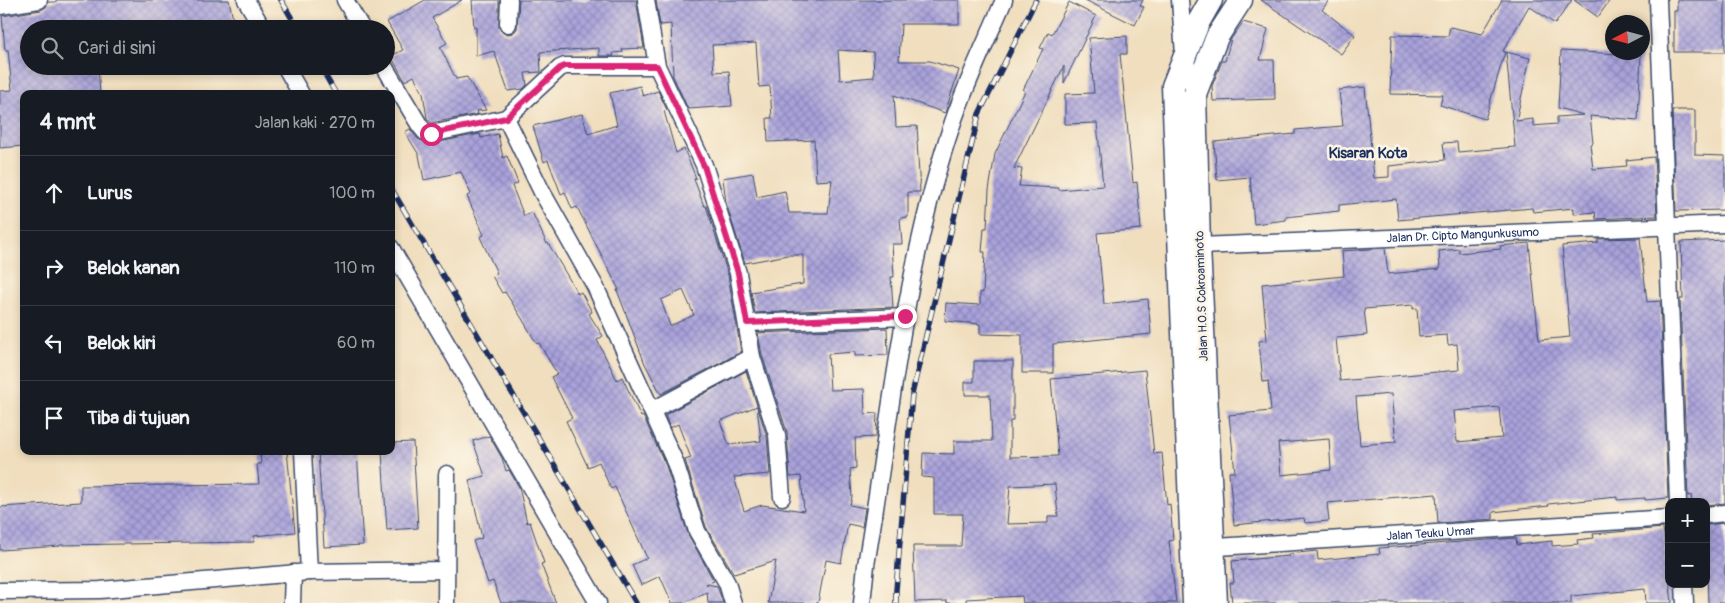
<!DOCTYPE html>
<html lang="id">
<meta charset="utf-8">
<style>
:root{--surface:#171b24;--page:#242831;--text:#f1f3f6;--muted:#9ea1a6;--line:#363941}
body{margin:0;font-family:Pangolin,sans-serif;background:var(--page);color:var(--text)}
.controls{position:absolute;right:15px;bottom:15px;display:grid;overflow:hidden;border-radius:10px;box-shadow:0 2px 8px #0003}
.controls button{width:45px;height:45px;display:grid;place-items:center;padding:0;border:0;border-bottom:1px solid var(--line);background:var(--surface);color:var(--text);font:25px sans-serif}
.compass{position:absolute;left:1605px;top:15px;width:45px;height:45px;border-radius:50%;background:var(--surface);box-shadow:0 2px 8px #0003;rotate:264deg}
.stop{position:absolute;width:15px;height:15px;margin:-11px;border:4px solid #db2777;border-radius:50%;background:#fff}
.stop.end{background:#db2777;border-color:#fff;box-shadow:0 1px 5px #0008}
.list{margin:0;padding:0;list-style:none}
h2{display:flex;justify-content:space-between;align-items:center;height:65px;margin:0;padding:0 20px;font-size:21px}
h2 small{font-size:16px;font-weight:400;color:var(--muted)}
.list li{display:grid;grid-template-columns:32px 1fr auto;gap:15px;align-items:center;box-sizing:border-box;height:75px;padding:0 20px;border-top:1px solid var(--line)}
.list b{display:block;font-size:19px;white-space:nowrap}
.list em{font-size:16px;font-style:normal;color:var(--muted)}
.icon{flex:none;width:28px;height:28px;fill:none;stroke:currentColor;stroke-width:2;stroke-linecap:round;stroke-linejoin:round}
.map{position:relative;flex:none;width:1725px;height:603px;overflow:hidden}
.search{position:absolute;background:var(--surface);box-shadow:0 2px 8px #0003;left:20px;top:20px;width:375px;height:55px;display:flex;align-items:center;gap:12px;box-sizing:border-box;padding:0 18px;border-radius:28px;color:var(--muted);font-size:19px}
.panel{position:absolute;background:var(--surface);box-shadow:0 2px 8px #0003;left:20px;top:90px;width:375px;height:365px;border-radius:10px}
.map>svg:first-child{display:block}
.building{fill:url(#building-cross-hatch);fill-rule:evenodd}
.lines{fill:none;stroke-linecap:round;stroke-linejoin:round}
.street-casing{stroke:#3b496c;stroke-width:19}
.secondary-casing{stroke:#3b496c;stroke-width:25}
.street{stroke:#fff;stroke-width:16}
.secondary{stroke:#fff;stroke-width:22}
.rail-casing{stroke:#1b2f5e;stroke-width:5.5}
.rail{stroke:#fcf5e5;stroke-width:4;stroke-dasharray:11;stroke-linecap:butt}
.route{stroke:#db2777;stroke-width:6}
.labels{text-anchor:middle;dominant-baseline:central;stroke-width:5;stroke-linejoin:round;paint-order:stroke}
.street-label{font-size:12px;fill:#1b2f5e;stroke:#fcf5e5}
.quarter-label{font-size:15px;font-weight:bold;fill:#1b2f5e;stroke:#fcf5e5}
</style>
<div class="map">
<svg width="1725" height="603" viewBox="0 0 1725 603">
<defs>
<pattern id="building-cross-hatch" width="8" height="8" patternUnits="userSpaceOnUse" patternTransform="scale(1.25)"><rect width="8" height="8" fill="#a9a2db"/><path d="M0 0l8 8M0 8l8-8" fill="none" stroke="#8984b5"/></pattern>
</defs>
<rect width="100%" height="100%" fill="#fcf5e5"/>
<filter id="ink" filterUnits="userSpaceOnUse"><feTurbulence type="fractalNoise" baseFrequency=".02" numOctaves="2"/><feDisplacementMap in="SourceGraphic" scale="10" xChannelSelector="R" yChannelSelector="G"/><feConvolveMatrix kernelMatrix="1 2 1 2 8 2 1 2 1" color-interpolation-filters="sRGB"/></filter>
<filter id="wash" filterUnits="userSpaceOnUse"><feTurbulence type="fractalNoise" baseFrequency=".0096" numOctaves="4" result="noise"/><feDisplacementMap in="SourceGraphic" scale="20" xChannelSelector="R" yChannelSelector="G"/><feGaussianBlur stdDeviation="1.12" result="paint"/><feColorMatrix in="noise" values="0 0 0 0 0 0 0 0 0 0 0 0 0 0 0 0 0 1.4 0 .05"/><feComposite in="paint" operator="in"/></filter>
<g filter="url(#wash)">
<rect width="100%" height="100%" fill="#f0debe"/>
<g id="blocks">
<path class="building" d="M 56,0 L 229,0 L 235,29 L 29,29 L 29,66 L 98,66 L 100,94 L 24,94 L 24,146 L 0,148 L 0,91 L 12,90 L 8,50 L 5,50 L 2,16 L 41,10 L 46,7 L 49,2 L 56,2 Z
M 425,0 L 462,0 L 432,18 L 447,43 L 440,47 L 456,79 L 467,77 L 486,110 L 477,111 L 478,114 L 431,123 L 427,118 L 423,93 L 414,76 L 405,81 L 391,56 L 403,50 L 387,22 Z
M 472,0 L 499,0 L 499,28 L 503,33 L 508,34 L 513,33 L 517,29 L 519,0 L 636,0 L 644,48 L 622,49 L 623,52 L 613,53 L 614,56 L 599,56 L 599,48 L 540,52 L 541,72 L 525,73 L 527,85 L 523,89 L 508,91 L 494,51 L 476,56 L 476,27 L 474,28 Z
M 656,0 L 959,0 L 959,24 L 901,24 L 899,61 L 930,61 L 959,70 L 945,113 L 894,95 L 896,127 L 917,126 L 918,141 L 917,141 L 920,192 L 908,192 L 908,217 L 900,218 L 902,244 L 892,244 L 894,277 L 891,277 L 893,307 L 755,313 L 751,292 L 803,284 L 803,255 L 788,255 L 745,263 L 726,203 L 723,178 L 753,173 L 757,197 L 785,191 L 789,213 L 828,213 L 832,180 L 816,181 L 814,140 L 768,142 L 767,118 L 772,118 L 770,86 L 759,87 L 756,43 L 712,45 L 714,72 L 729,71 L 732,106 L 688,109 L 673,76 L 671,24 L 660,25 ZM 838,50 L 873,52 L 874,77 L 840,80 Z
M 1085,0 L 1143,0 L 1140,6 L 1144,7 L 1135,25 Z
M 1261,0 L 1329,0 L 1322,10 L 1355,35 L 1341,54 Z
M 1502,0 L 1572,0 L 1555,24 L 1529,6 L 1503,51 L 1505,52 L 1485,119 L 1440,105 L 1443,95 L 1390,94 L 1392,35 L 1448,36 L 1450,27 L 1482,34 Z
M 1574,0 L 1610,0 L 1598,17 Z
M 1677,0 L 1725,0 L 1725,52 L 1674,52 L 1674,11 L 1677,11 Z
M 1069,2 L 1096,16 L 1064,83 L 1064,66 L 1014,168 L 1022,169 L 1019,186 L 1059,188 L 1059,190 L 1103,186 L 1097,123 L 1065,124 L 1065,94 L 1094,93 L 1089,38 L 1127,36 L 1127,54 L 1120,54 L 1133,183 L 1137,182 L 1141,229 L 1097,233 L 1104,304 L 1148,299 L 1151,334 L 1053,344 L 1053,373 L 1022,373 L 1022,335 L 980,334 L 980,324 L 945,321 L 946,303 L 980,305 L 980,292 L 983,293 L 985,252 L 982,252 L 984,228 L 987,228 L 989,190 L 995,154 L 1025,91 L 1023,90 L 1043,49 L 1040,48 L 1048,32 L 1052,34 Z
M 1243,22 L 1268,29 L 1260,60 L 1274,60 L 1275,99 L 1213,101 L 1212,86 L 1222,61 L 1225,61 L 1231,39 Z
M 1561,51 L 1641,55 L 1638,120 L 1590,116 L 1593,143 L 1590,144 L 1593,169 L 1627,166 L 1626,160 L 1654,157 L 1657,216 L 1596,219 L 1595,212 L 1574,214 L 1574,208 L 1533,212 L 1532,208 L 1398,220 L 1396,199 L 1339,205 L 1339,211 L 1286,217 L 1286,220 L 1254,224 L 1250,177 L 1217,180 L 1214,142 L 1295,134 L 1295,130 L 1343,126 L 1339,90 L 1365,87 L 1374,178 L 1389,177 L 1389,166 L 1445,160 L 1443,143 L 1457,142 L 1458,152 L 1515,147 L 1506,52 L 1530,58 L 1516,121 L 1533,119 L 1533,126 L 1557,124 L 1557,117 L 1584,115 L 1558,108 Z
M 640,86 L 643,96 L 658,91 L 667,110 L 664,111 L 676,153 L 684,149 L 696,178 L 694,179 L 704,206 L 706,206 L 728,275 L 741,352 L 661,394 L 645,364 L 617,290 L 619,290 L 577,207 L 572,209 L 565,192 L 561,194 L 548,160 L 544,162 L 533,126 L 582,114 L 588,134 L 617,125 L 610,93 ZM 683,290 L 694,315 L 670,326 L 661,300 Z
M 1672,110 L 1695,110 L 1695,155 L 1725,156 L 1725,210 L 1676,211 Z
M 410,129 L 418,139 L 428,144 L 480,134 L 481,138 L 498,134 L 503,158 L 507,156 L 518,183 L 512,186 L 524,216 L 532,212 L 547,244 L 548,243 L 578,294 L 581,292 L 592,312 L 589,314 L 603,336 L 597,340 L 617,380 L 622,377 L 641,417 L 643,416 L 666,466 L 688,534 L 714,581 L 706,584 L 717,586 L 723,603 L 708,603 L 707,592 L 683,603 L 672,603 L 660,576 L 641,585 L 632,565 L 647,558 L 615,487 L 611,489 L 599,462 L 588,467 L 566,421 L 572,418 L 551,377 L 557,374 L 539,343 L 537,344 L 521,317 L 505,292 L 502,293 L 492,276 L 497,273 L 480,237 L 484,235 L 467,196 L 471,194 L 461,172 L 424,180 L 419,155 L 405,132 Z
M 1640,238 L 1647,302 L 1660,301 L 1668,498 L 1645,500 L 1645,498 L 1617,500 L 1617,497 L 1548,504 L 1549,506 L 1493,512 L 1493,519 L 1438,523 L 1436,494 L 1327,503 L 1329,521 L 1305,523 L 1304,518 L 1234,525 L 1229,472 L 1235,472 L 1229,415 L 1271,411 L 1268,381 L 1263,382 L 1259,341 L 1267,340 L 1262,284 L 1344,276 L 1342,251 L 1385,248 L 1388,274 L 1440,269 L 1439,251 L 1459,249 L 1459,253 L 1501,249 L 1500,246 L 1529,243 L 1539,340 L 1570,337 L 1562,246 L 1598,243 L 1598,239 ZM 1413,305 L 1413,309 L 1417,308 L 1419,337 L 1447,335 L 1448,345 L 1457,344 L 1459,370 L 1340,381 L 1336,338 L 1367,335 L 1364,309 ZM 1391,394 L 1396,442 L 1360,445 L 1356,397 ZM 1499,407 L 1502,438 L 1457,442 L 1454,411 ZM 1329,439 L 1331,470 L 1281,475 L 1278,443 Z
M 1725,240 L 1725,503 L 1706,505 L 1706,502 L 1692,502 L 1691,495 L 1688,496 L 1680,299 L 1683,299 L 1681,242 Z
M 887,328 L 888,355 L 855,356 L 855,352 L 828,354 L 830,390 L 864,389 L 865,414 L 877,413 L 876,437 L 855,438 L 856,468 L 850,469 L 852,497 L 850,505 L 865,508 L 862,527 L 848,524 L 841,563 L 826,560 L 818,603 L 768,603 L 776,561 L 734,574 L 706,527 L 685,460 L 691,458 L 678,424 L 670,428 L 665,415 L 746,371 L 767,437 L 770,474 L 734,477 L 744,511 L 762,505 L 804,511 L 801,476 L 790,477 L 787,432 L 762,355 L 758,333 ZM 757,406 L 761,441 L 729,445 L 720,421 Z
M 974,361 L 1013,361 L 1013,421 L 1010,421 L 1010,457 L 1058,456 L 1051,379 L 1145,370 L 1154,454 L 1162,453 L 1167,505 L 1170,504 L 1173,540 L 1169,541 L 1176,603 L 1023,603 L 1022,596 L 966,599 L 966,603 L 947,603 L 947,601 L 915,602 L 913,546 L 961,546 L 963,514 L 934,514 L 934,478 L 922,477 L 923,453 L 954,454 L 954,441 L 992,441 L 990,395 L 965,395 L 965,382 L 974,382 ZM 1055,484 L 1058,516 L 1048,516 L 1048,523 L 1007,524 L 1010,486 Z
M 489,436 L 502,458 L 506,471 L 509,470 L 519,487 L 527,523 L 530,522 L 544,563 L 541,564 L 556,603 L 501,603 L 493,581 L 488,583 L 473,541 L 482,538 L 469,480 L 485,476 L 473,441 Z
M 413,442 L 418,528 L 387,530 L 382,451 L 391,451 L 391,443 Z
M 260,451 L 287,451 L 295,532 L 254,536 L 254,542 L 60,545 L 60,546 L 0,550 L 0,507 L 81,502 L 81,486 L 259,484 L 257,464 L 261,464 Z
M 318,451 L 357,451 L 363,545 L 324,547 Z
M 1725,523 L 1725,603 L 1708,603 L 1706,525 Z
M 1663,528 L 1672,603 L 1646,603 L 1645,589 L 1571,596 L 1571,603 L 1232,603 L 1230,583 L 1234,583 L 1232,561 L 1289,556 L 1289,554 L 1317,551 L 1318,560 L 1380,554 L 1379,548 L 1516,538 L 1517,545 L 1552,541 L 1552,546 L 1578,544 L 1577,540 L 1594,538 L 1593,534 Z"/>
</g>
</g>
<g filter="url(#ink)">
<use href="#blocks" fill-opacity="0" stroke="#3b496c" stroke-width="1"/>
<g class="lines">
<defs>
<g id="street">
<path d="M 246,0 L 263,29"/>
<path d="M 345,0 L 362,29"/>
<path d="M 646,0 L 657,66 L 704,165 L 738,273 L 752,357 L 777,435 L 782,497"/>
<path d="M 1180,0 L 1184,55 L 1195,94"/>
<path d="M 1658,0 L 1678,502"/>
<path d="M 0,6 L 39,0"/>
<path d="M 508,24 L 509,0"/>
<path d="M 285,66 L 301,94"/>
<path d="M 384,66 L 420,126 L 425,132 L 431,134 L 506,118 L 560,68 L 565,66 L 657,66"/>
<path d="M 506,118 L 542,192 L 595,286 L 675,462 L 697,531 L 727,583 L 733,603"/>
<path id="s1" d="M 1199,246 L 1725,224"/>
<path d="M 391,248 L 598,603"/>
<path d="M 747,323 L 905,317"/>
<path d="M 653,410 L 752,357"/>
<path d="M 303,451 L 309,572"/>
<path d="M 1706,515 L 1725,513"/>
<path id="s2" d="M 1202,548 L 1669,518"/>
<path d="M 1684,584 L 1685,603"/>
<path d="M 0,591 L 100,590 L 309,572 L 446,570"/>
<path d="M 292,603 L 293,573"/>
<path d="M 446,603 L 447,474"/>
<path d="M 862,603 L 866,565 C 891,417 904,265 953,122 C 967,81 987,40 1004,0"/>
</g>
<path id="secondary" d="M 1194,603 L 1173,86 L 1198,23 L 1211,0
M 1216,603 L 1199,246 L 1195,94 L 1217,37 L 1241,0"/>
</defs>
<use href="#street" class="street-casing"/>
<use href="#secondary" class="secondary-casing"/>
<use href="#street" class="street"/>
<use href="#secondary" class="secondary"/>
<defs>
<path id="rail" d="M 281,0 L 298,29
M 320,66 L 336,94
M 391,188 L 636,603
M 896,603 L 896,590 L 912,394 L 979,114 L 1036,0"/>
</defs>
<use href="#rail" class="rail-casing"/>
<use href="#rail" class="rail"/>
</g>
</g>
<g class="lines" filter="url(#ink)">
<path class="route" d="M 431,134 L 506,118 L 560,68 L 565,66 L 657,66 L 704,166 L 738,273 L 747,323 L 905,316"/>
</g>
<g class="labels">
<g class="street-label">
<text stroke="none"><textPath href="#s1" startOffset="264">Jalan Dr. Cipto Mangunkusumo</textPath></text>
<text transform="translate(1202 296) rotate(-92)">Jalan H.O.S Cokroaminoto</text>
<text stroke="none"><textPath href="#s2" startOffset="229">Jalan Teuku Umar</textPath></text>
</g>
<g class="quarter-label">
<text x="1368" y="153">Kisaran Kota</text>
</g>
</g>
</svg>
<div class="controls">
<button>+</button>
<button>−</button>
</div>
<svg class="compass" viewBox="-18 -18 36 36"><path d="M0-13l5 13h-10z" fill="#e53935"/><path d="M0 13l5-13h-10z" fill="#9ea1a6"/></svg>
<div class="stop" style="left:431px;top:134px"></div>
<div class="stop end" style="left:905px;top:316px"></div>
<div class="search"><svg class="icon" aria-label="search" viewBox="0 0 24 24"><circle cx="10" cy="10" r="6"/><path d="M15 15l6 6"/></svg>Cari di sini</div>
<section class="panel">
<h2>4 mnt<small>Jalan kaki · 270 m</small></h2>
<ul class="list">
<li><svg class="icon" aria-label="ahead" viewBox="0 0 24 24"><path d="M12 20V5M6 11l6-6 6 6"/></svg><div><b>Lurus</b></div><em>100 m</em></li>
<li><svg class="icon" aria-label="right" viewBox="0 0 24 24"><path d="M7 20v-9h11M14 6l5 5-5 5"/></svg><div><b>Belok kanan</b></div><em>110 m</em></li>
<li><svg class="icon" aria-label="left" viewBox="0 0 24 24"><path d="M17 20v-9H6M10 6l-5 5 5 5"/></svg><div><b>Belok kiri</b></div><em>60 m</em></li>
<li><svg class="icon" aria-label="arrive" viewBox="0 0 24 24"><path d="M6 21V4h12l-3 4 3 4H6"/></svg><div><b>Tiba di tujuan</b></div></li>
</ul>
</section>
</div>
